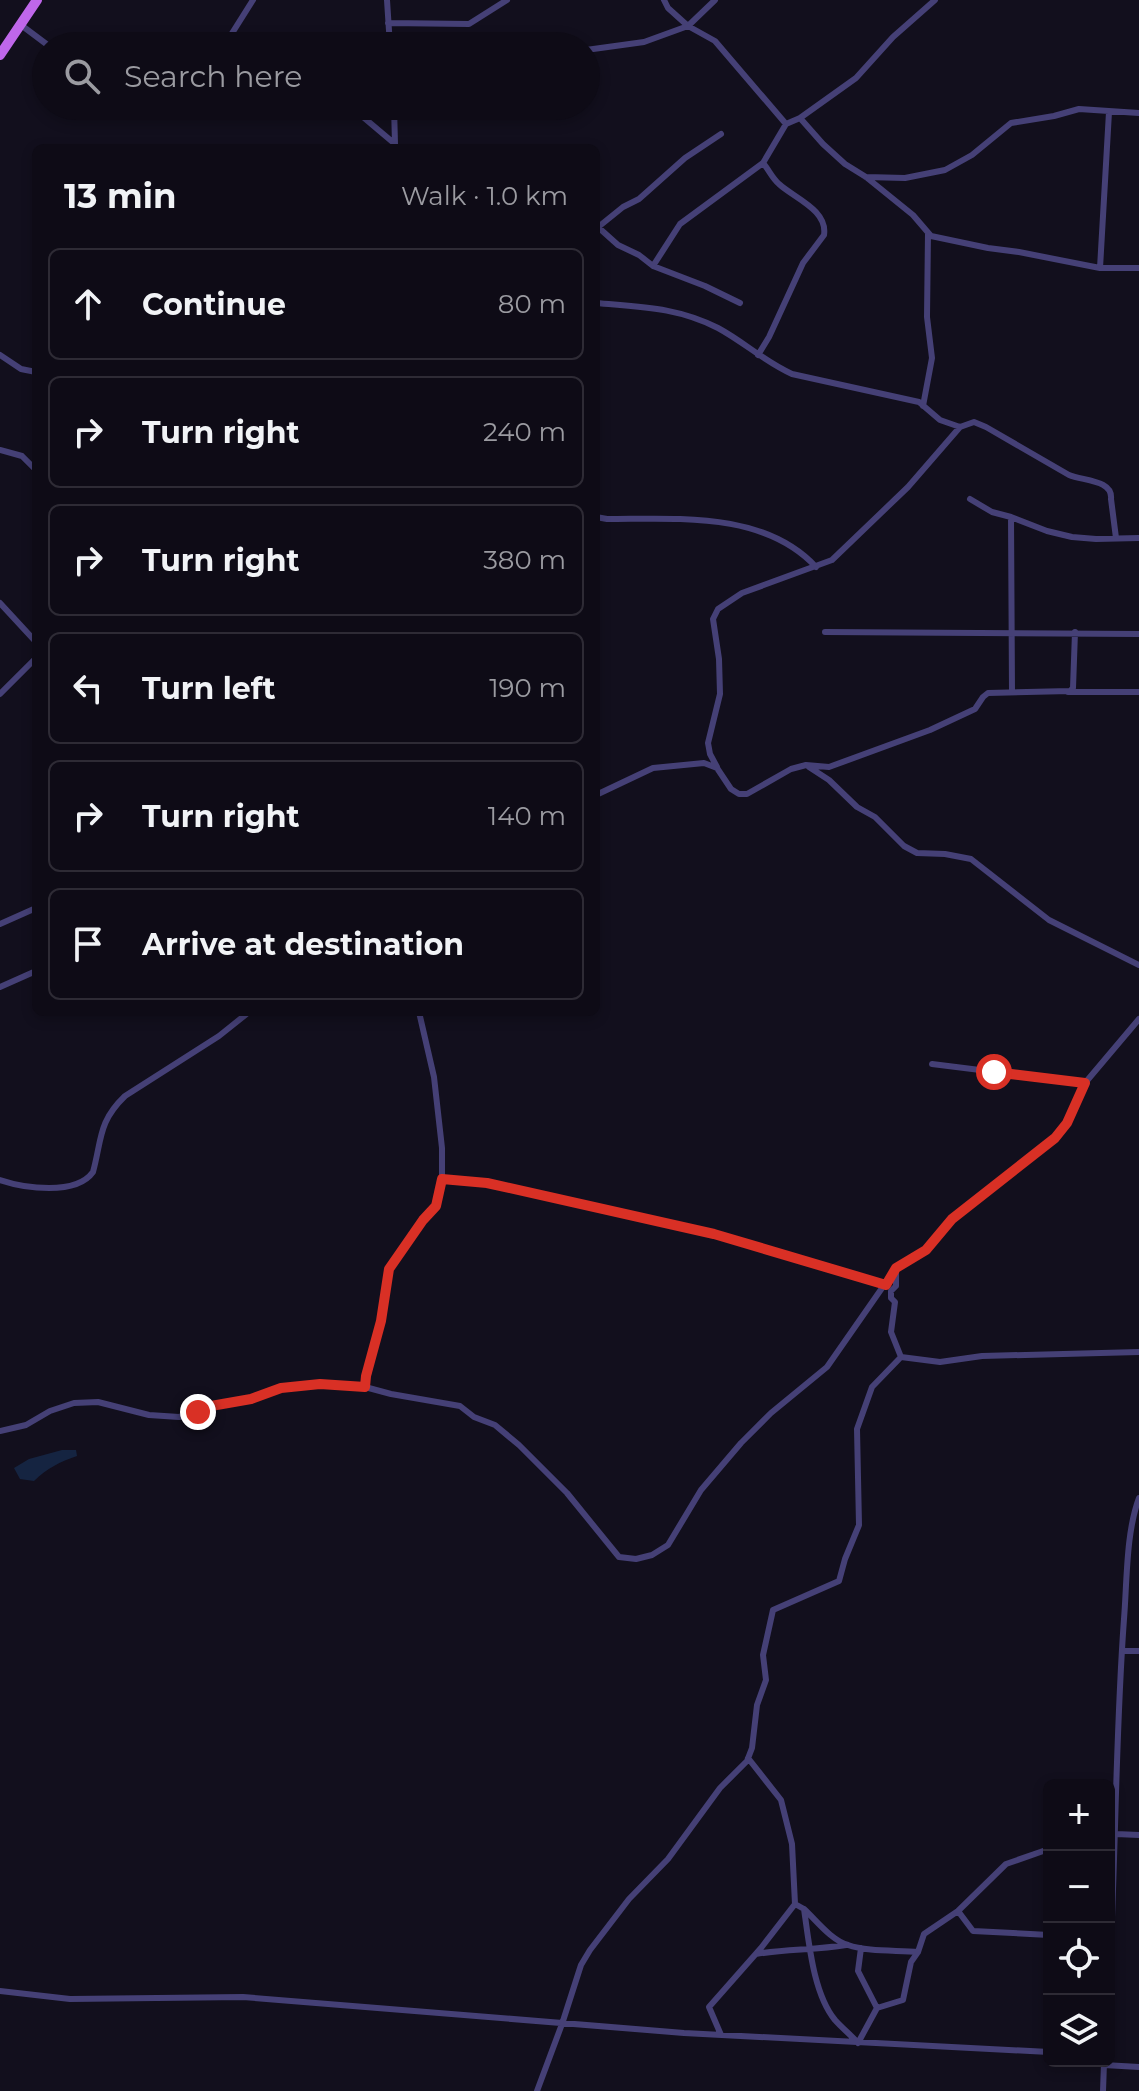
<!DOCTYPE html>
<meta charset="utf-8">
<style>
:root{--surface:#0e0b16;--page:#1c1923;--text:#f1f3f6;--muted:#9b9ba1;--line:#2e2b35}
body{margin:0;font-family:Montserrat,sans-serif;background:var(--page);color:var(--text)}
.controls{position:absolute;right:24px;bottom:24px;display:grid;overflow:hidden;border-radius:12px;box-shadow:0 4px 12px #0003}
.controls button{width:72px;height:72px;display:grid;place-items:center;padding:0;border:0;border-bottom:2px solid var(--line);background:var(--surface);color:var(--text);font:40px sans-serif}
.stop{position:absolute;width:24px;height:24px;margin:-18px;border:6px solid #d93025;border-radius:50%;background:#fff}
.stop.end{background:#d93025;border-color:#fff;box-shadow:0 2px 8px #0008}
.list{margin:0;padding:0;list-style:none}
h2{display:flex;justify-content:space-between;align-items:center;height:104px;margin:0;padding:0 32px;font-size:34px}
h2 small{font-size:26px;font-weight:400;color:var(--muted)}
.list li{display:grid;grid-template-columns:52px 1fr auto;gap:24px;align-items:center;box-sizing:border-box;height:112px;margin:0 16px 16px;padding:0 16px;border:2px solid var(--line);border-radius:12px}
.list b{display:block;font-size:30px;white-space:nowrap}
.list em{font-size:26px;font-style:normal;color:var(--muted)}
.icon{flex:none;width:44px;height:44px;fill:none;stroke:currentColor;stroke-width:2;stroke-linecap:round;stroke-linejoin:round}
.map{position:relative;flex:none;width:1139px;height:2091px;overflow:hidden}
.search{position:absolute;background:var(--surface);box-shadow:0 4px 12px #0003;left:32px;top:32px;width:568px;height:88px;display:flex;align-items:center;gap:20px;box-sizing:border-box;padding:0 28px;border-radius:44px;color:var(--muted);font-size:30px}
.panel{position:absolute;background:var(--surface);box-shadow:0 4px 12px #0003;left:32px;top:144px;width:568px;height:872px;border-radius:12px}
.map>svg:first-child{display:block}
.water{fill:#152441}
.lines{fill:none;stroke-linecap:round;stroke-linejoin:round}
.minor{stroke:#454076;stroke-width:6}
.primary{stroke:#bf67ea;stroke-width:10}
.route{stroke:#d93025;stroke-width:10}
</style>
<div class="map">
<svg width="1139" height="2091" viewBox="0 0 1139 2091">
<rect width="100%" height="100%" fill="#120f1d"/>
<path class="water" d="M 62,1450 L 76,1450 L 77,1456 C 60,1462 47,1468 34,1481 L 20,1479 L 14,1468 L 29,1459 Z"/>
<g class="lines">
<path class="minor" d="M 387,0 L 390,46
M 664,0 L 668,8 L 688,26 L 715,41 L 786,124
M 388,23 L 469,24 L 507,0
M 21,25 L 49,46
M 224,46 L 253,0
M 586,50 L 644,42 L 688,26 L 715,0
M 146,106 C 156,114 167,115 176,106
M 350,106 L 395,144
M 394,106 L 395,144
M 171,111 L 219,106
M 800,118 L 823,144 L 845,164 L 866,177 L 913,215 L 931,236 L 988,248 L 1019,252 L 1100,268 L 1139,268
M 866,177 L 905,178 L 945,170 L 972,155 L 1011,123 L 1054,116 L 1079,109 L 1139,113
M 597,228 L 623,207 L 639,199 L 685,158 L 721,134
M 599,228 L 618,245 L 639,255 L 653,266 L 705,286 L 740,303
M 653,266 L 680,224 L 763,163 L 786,124 L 800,118 L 856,78 L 893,37 L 935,0
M 1100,268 L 1109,112
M 596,303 C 640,307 677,307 718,328 C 744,342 765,362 792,374 L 919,402 L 940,420 L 960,427 L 974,422 L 986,427 L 1069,475 C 1084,481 1113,480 1111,499 L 1116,538
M 0,355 L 21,369 L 36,372
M 758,355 L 769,337 L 803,263 L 824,235 C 828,210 794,198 779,184 C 772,178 769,170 763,163
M 923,406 L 932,358 L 927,317 L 928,233
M 0,450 L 22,456 L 36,470
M 970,499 L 992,512 L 1011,517 L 1047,531 L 1072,537 L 1096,539 L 1139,538
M 596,517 L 607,519 C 677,519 764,511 816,567
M 1011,517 L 1012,692
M 0,603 L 36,642
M 825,632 L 1139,634
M 1068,692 L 1139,692
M 0,694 L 36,658
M 717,767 L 710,754 L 708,743 L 720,694 L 719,659 L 713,619 L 718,609 L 742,593 L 832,560 L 908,487 L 960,427
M 809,767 L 829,780 L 857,807 L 875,817 L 904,846 L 917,853 L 945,854 L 971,859 L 1049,920 L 1139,965
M 596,795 L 653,768 L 704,763 L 717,768 L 731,789 L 739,794 L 747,794 L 791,769 L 806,765 L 829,767 L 930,730 L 975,709 L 983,697 L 988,693 L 1070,691 L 1073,688 L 1075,632
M 0,924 L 36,908
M 0,987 L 36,971
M 932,1064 L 1085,1083
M 442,1179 L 487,1183 L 714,1234 L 886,1285
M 0,1180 C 24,1188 76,1196 93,1172 C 102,1139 98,1122 125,1096 L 219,1036 L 249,1012
M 901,1357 L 940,1362 L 982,1356 L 1139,1352
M 365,1387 L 381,1321 L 389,1269 L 423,1220 L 436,1206 L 442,1179 L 442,1148 L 434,1077 L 419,1012
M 0,1431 L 26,1425 L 50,1411 L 74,1403 L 98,1402 L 149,1415 L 179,1417 L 198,1412 L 211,1406 L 251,1399 L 281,1388 L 320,1384 L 365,1387 L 391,1394 L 460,1406 L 474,1417 L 495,1425 L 519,1445 L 567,1493 L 619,1557 L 636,1559 L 652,1555 L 668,1545 L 701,1490 L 741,1443 L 771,1413 L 827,1367 L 896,1268 L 926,1250 L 952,1219 L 1055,1138 L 1067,1123 L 1085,1083 L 1139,1019
M 1122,1651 L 1139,1651
M 1116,1834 L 1139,1835
M 795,1904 L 804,1909 C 809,1942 813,1993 835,2020 C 842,2028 851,2035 858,2043 L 877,2008 L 903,2000 L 911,1962 L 918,1952 L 924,1934 L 958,1911 L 1006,1864 L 1049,1849
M 804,1909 C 817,1921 831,1940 848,1945 C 867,1952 897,1950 918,1952
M 958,1911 L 973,1931 L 1049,1935
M 861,1948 L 858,1971 L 877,2008
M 756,1954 C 786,1949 816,1950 846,1945
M 1109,1982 C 1116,1861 1115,1740 1124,1619 C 1127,1582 1126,1532 1139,1498
M 0,1991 L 70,1999 L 243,1997 L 684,2033 L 1049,2052
M 721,2035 L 709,2007 L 761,1948 L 795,1904 L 792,1844 L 781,1800 L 748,1758
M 1104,2065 L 1139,2067
M 537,2091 L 562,2024 L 581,1965 L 590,1950 L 629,1899 L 668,1859 L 720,1788 L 747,1761 L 752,1748 L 757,1705 L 766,1680 L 763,1655 L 773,1610 L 839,1581 L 845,1559 L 859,1525 L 857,1429 L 872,1387 L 901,1357 L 891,1332 L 895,1302 L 891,1298 L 891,1291 L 896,1286 L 896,1268
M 1103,2091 L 1104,2063"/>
<path class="primary" d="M 0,55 L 37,0"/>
</g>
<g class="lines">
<path class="route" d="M 198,1412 L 211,1406 L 251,1399 L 281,1388 L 320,1384 L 365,1387 L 366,1376 L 381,1321 L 389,1269 L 423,1220 L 436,1206 L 442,1179 L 487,1183 L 714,1234 L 886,1285 L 896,1268 L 926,1250 L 952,1219 L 1055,1138 L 1067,1123 L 1085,1083 L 994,1072"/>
</g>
</svg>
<div class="controls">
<button>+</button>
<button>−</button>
<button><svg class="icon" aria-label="locate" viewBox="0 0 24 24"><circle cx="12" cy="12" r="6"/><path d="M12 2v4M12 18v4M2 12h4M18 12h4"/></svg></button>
<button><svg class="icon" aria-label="layers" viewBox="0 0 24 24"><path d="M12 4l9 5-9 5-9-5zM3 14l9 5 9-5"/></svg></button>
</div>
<div class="stop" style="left:994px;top:1072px"></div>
<div class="stop end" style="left:198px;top:1412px"></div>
<div class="search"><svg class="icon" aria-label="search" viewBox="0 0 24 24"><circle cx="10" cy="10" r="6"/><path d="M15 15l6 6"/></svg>Search here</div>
<section class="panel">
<h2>13 min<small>Walk · 1.0 km</small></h2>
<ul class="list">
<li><svg class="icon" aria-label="ahead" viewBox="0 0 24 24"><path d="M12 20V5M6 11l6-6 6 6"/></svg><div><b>Continue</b></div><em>80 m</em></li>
<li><svg class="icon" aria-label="right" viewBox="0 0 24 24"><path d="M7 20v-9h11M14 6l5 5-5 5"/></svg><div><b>Turn right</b></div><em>240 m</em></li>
<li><svg class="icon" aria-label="right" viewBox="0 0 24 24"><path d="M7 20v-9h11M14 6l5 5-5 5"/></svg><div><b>Turn right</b></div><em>380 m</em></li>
<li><svg class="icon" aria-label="left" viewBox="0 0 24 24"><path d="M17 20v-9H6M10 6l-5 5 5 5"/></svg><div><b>Turn left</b></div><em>190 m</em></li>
<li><svg class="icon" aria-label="right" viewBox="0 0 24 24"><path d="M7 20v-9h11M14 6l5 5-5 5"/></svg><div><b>Turn right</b></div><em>140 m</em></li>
<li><svg class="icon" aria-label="arrive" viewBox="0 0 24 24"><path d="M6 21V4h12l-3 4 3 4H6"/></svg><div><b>Arrive at destination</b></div></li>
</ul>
</section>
</div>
